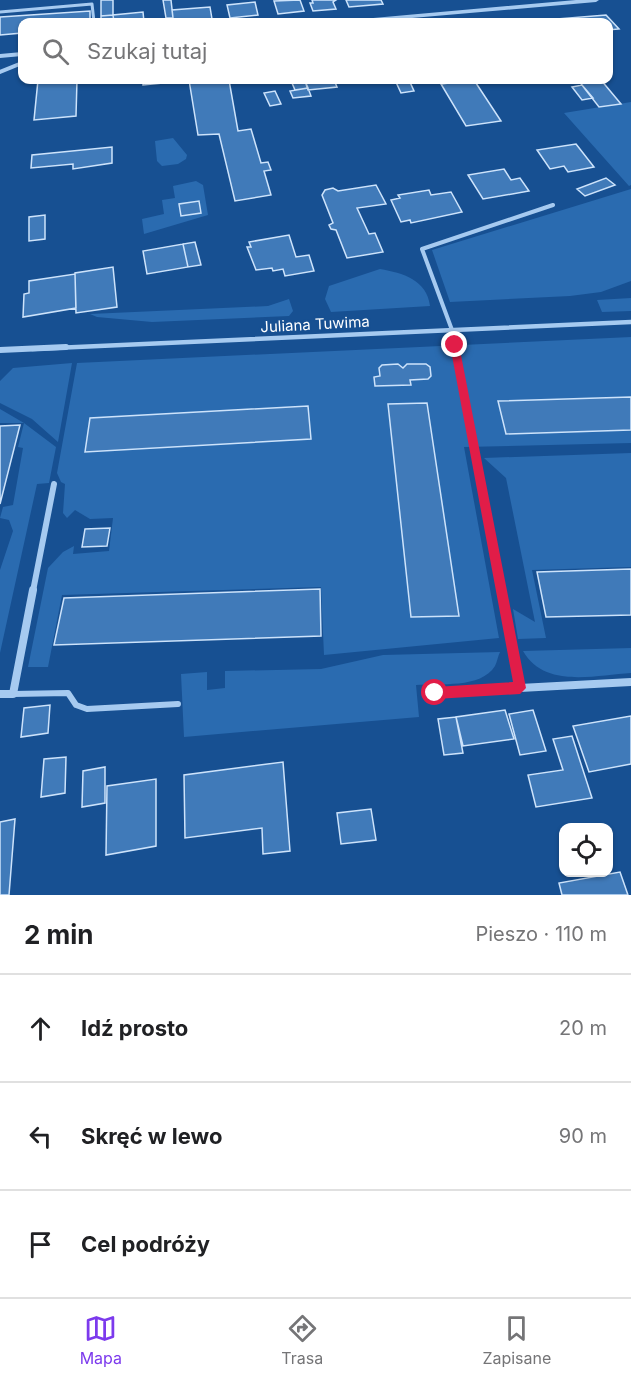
<!DOCTYPE html>
<html lang="pl">
<meta charset="utf-8">
<style>
:root{--surface:#fff;--page:#f2f2f2;--text:#202124;--muted:#757577;--line:#e0e0e0;--accent:#7c3aed}
body{margin:0;font-family:Inter,sans-serif;background:var(--page);color:var(--text)}
.controls{position:absolute;right:18px;bottom:18px;display:grid;overflow:hidden;border-radius:12px;box-shadow:0 2px 4px #0004}
.controls button{width:54px;height:54px;display:grid;place-items:center;padding:0;border:0;border-bottom:2px solid var(--line);background:var(--surface);color:var(--text);font:30px sans-serif}
.stop{position:absolute;width:18px;height:18px;margin:-14px;border:4px solid #e11d48;border-radius:50%;background:#fff}
.stop.end{background:#e11d48;border-color:#fff;box-shadow:0 2px 6px #0008}
.list{margin:0;padding:0;list-style:none}
h2{display:flex;justify-content:space-between;align-items:center;height:78px;margin:0;padding:0 24px;font-size:26px}
h2 small{font-size:20px;font-weight:400;color:var(--muted)}
.list li{display:grid;grid-template-columns:39px 1fr auto;gap:18px;align-items:center;box-sizing:border-box;height:108px;padding:0 24px;border-top:2px solid var(--line)}
.list b{display:block;font-size:22px;white-space:nowrap}
.list em{font-size:20px;font-style:normal;color:var(--muted)}
.icon{flex:none;width:33px;height:33px;fill:none;stroke:currentColor;stroke-width:2;stroke-linecap:round;stroke-linejoin:round}
.map{position:relative;flex:none;width:631px;height:895px;overflow:hidden}
.search{position:absolute;background:var(--surface);box-shadow:0 2px 4px #0004;left:18px;right:18px;top:18px;height:66px;display:flex;align-items:center;gap:15px;box-sizing:border-box;padding:0 21px;border-radius:12px;color:var(--muted);font-size:22px}
.sheet{height:402px;background:var(--surface)}
nav{display:flex;justify-content:space-around;align-items:center;box-sizing:border-box;height:84px;border-top:2px solid var(--line);background:var(--surface);font-size:16px;color:var(--muted)}
nav a{display:grid;justify-items:center;gap:3px}
nav .on{color:var(--accent)}
.map>svg:first-child{display:block}
.green{fill:#2a6bb0}
.building{fill:#407ab9;stroke:#cde3fb;stroke-width:1.5}
.lines{fill:none;stroke-linecap:round;stroke-linejoin:round}
.service-far2{stroke:#a6caf0;stroke-width:3}
.service-far1{stroke:#a6caf0;stroke-width:4}
.service{stroke:#a6caf0;stroke-width:6}
.minor-far3{stroke:#a6caf0;stroke-width:4}
.minor-far2{stroke:#a6caf0;stroke-width:4.5}
.minor-far1{stroke:#a6caf0;stroke-width:6}
.minor{stroke:#a6caf0;stroke-width:8}
.tertiary{fill:#a6caf0;fill-rule:evenodd}
.route{fill:#e11d48}
.labels{text-anchor:middle;dominant-baseline:central;stroke-width:4.5;stroke-linejoin:round;paint-order:stroke}
.street-label{font-size:15px;fill:#fff;stroke:#175092}
</style>
<div class="map">
<svg width="631" height="895" viewBox="0 0 631 895">
<rect width="100%" height="100%" fill="#175092"/>
<path class="green" d="M 631,102 L 631,185 L 629,186 L 564,113 Z
M 173,138 L 187,155 L 186,159 L 178,164 L 162,166 L 157,161 L 155,141 Z
M 196,181 L 203,185 L 208,215 L 144,234 L 142,219 L 164,214 L 162,200 L 175,198 L 173,186 Z
M 631,189 L 631,281 L 601,292 L 570,296 L 450,302 L 432,250 Z
M 380,269 C 403,273 427,280 430,306 L 331,312 L 325,299 L 329,286 Z
M 631,298 L 631,311 L 602,312 L 597,300 Z
M 289,299 L 293,311 L 289,316 L 152,322 L 97,317 L 90,314 L 268,306 Z
M 631,337 L 631,443 L 464,447 L 499,638 L 324,655 L 321,587 L 62,595 L 48,667 L 28,667 L 48,568 L 63,552 L 74,546 L 73,554 L 109,551 L 113,518 L 90,519 L 75,510 L 67,518 L 63,513 L 65,484 L 61,482 L 57,473 L 77,363 Z
M 72,363 L 58,442 L 32,419 L 0,403 L 0,381 L 13,368 Z
M 0,409 L 24,423 L 56,447 L 49,483 L 37,484 L 0,653 L 0,570 L 13,531 L 9,520 L 0,518 L 3,507 L 13,505 L 23,448 L 18,447 L 24,423 L 0,423 Z
M 631,453 L 631,567 L 532,570 L 546,638 L 518,639 L 513,609 L 535,622 L 506,478 L 484,458 Z
M 631,648 L 631,673 C 595,675 545,689 523,651 Z
M 500,652 C 498,656 497,662 495,666 C 481,689 439,683 416,685 L 419,717 L 184,737 L 181,674 L 207,672 L 207,690 L 225,688 L 225,671 L 321,669 L 383,655 Z"/>
<path class="building" d="M 101,0 L 113,0 L 113,15 L 101,16 Z
M 163,0 L 171,0 L 173,18 L 166,18 Z
M 300,0 L 304,11 L 278,14 L 274,1 Z
M 312,0 L 336,0 L 333,2 L 336,9 L 313,11 L 310,3 L 313,3 Z
M 346,0 L 381,0 L 383,4 L 349,7 Z
M 255,2 L 258,15 L 230,18 L 227,5 Z
M 210,7 L 212,19 L 167,22 L 166,18 L 173,18 L 172,10 Z
M 90,11 L 90,22 L 22,22 L 22,33 L 0,35 L 0,17 Z
M 143,12 L 144,22 L 114,22 L 113,15 Z
M 113,15 L 114,22 L 101,22 L 101,16 Z
M 606,15 L 619,29 L 608,30 L 608,22 L 532,21 Z
M 38,80 L 77,80 L 76,116 L 34,120 Z
M 143,80 L 195,80 L 143,85 Z
M 189,80 L 229,80 L 238,131 L 251,129 L 261,163 L 268,162 L 271,170 L 264,171 L 271,195 L 235,201 L 219,134 L 198,135 Z
M 314,80 L 334,80 L 337,87 L 308,90 L 305,81 Z
M 395,80 L 409,80 L 414,91 L 401,93 Z
M 474,80 L 501,121 L 466,126 L 441,84 Z
M 578,80 L 601,80 L 621,104 L 599,107 Z
M 305,81 L 308,88 L 295,90 L 292,83 Z
M 582,85 L 593,98 L 582,100 L 572,87 Z
M 308,88 L 311,96 L 293,98 L 290,91 Z
M 275,91 L 281,104 L 270,106 L 264,93 Z
M 576,144 L 594,167 L 568,172 L 564,166 L 550,169 L 537,150 Z
M 112,147 L 112,163 L 73,169 L 73,164 L 31,168 L 32,155 Z
M 504,169 L 511,180 L 520,178 L 529,191 L 483,199 L 468,175 Z
M 606,178 L 615,185 L 585,196 L 577,189 Z
M 376,185 L 386,204 L 357,208 L 369,234 L 375,233 L 383,252 L 347,258 L 336,230 L 331,229 L 329,225 L 333,223 L 322,195 L 325,190 L 333,188 L 338,191 Z
M 429,190 L 431,195 L 451,192 L 462,212 L 411,223 L 410,220 L 401,222 L 391,200 L 400,198 L 398,195 Z
M 199,201 L 201,213 L 181,216 L 179,204 Z
M 45,215 L 45,239 L 29,241 L 29,217 Z
M 289,235 L 296,257 L 309,255 L 314,271 L 285,276 L 283,269 L 273,271 L 272,268 L 256,270 L 247,247 L 251,247 L 249,242 Z
M 195,242 L 201,265 L 188,267 L 183,244 Z
M 183,244 L 188,267 L 147,274 L 143,251 Z
M 113,267 L 117,307 L 76,313 L 75,273 Z
M 75,274 L 76,308 L 23,317 L 24,294 L 29,293 L 29,281 Z
M 398,364 L 403,368 L 407,364 L 426,364 L 430,367 L 431,376 L 428,379 L 410,380 L 411,385 L 375,386 L 374,377 L 380,376 L 379,368 L 382,365 Z
M 631,397 L 631,430 L 506,434 L 498,401 Z
M 427,403 L 459,616 L 411,617 L 388,404 Z
M 308,406 L 311,439 L 85,452 L 90,418 Z
M 20,425 L 0,504 L 0,426 Z
M 110,528 L 107,546 L 82,547 L 85,529 Z
M 631,569 L 631,615 L 546,617 L 537,572 Z
M 320,589 L 321,636 L 54,645 L 64,598 Z
M 50,705 L 48,733 L 21,737 L 24,708 Z
M 505,710 L 514,739 L 463,746 L 456,717 Z
M 533,710 L 546,751 L 520,755 L 509,714 Z
M 631,716 L 631,764 L 589,772 L 573,726 Z
M 456,717 L 463,753 L 444,755 L 438,719 Z
M 572,736 L 592,798 L 536,807 L 528,775 L 563,770 L 553,739 Z
M 66,757 L 65,793 L 41,797 L 44,759 Z
M 283,762 L 290,851 L 263,854 L 262,828 L 185,838 L 184,775 Z
M 105,767 L 105,803 L 82,807 L 83,771 Z
M 156,779 L 156,846 L 106,855 L 107,786 Z
M 371,809 L 376,840 L 341,844 L 337,813 Z
M 15,819 L 9,895 L 0,895 L 0,822 Z
M 620,872 L 628,895 L 562,895 L 559,883 Z"/>
<g class="lines">
<path class="service-far2" d="M 0,12 L 92,4 L 94,22"/>
<path class="service-far1" d="M 452,330 L 422,249 L 553,205"/>
<path class="service" d="M 13,694 L 68,693 L 76,705 L 87,709 L 178,704"/>
<path class="minor-far3" d="M 0,72 L 22,63"/>
<path class="minor-far2" d="M 452,330 L 456,349
M 32,349 L 631,322"/>
<path class="minor-far1" d="M 455,347 L 502,591
M 0,350 L 66,347
M 33,591 L 54,484"/>
<path class="minor" d="M 501,590 L 520,688 L 631,682
M 435,693 L 520,688
M 0,694 L 13,694 L 33,590"/>
<path class="tertiary" d="M 576,0 L 599,0 L 596,2 L 366,22 L 348,22 L 351,20 Z
M 22,52 L 22,56 L 0,58 L 0,54 Z"/>
</g>
<path class="route" d="M 455,342 L 459,345 L 526,688 L 520,694 L 435,699 L 429,693 L 435,687 L 513,682 L 450,345 Z"/>
<g class="labels">
<g class="street-label">
<text transform="translate(315 324) rotate(-3)">Juliana Tuwima</text>
</g>
</g>
</svg>
<div class="controls">
<button><svg class="icon" aria-label="locate" viewBox="0 0 24 24"><circle cx="12" cy="12" r="6"/><path d="M12 2v4M12 18v4M2 12h4M18 12h4"/></svg></button>
</div>
<div class="stop" style="left:435px;top:693px"></div>
<div class="stop end" style="left:455px;top:345px"></div>
<div class="search"><svg class="icon" aria-label="search" viewBox="0 0 24 24"><circle cx="10" cy="10" r="6"/><path d="M15 15l6 6"/></svg>Szukaj tutaj</div>
</div>
<section class="sheet">
<h2>2 min<small>Pieszo · 110 m</small></h2>
<ul class="list">
<li><svg class="icon" aria-label="ahead" viewBox="0 0 24 24"><path d="M12 20V5M6 11l6-6 6 6"/></svg><div><b>Idź prosto</b></div><em>20 m</em></li>
<li><svg class="icon" aria-label="left" viewBox="0 0 24 24"><path d="M17 20v-9H6M10 6l-5 5 5 5"/></svg><div><b>Skręć w lewo</b></div><em>90 m</em></li>
<li><svg class="icon" aria-label="arrive" viewBox="0 0 24 24"><path d="M6 21V4h12l-3 4 3 4H6"/></svg><div><b>Cel podróży</b></div></li>
</ul>
</section>
<nav>
<a class="on"><svg class="icon" aria-label="map" viewBox="0 0 24 24"><path d="M3 6l6-2 6 2 6-2v14l-6 2-6-2-6 2zM9 4v14M15 6v14"/></svg>Mapa</a>
<a><svg class="icon" aria-label="directions" viewBox="0 0 24 24"><path d="M12 3l9 9-9 9-9-9zM9 14v-3h6M13 9l2 2-2 2"/></svg>Trasa</a>
<a><svg class="icon" aria-label="saved" viewBox="0 0 24 24"><path d="M7 4h10v16l-5-4-5 4z"/></svg>Zapisane</a>
</nav>
